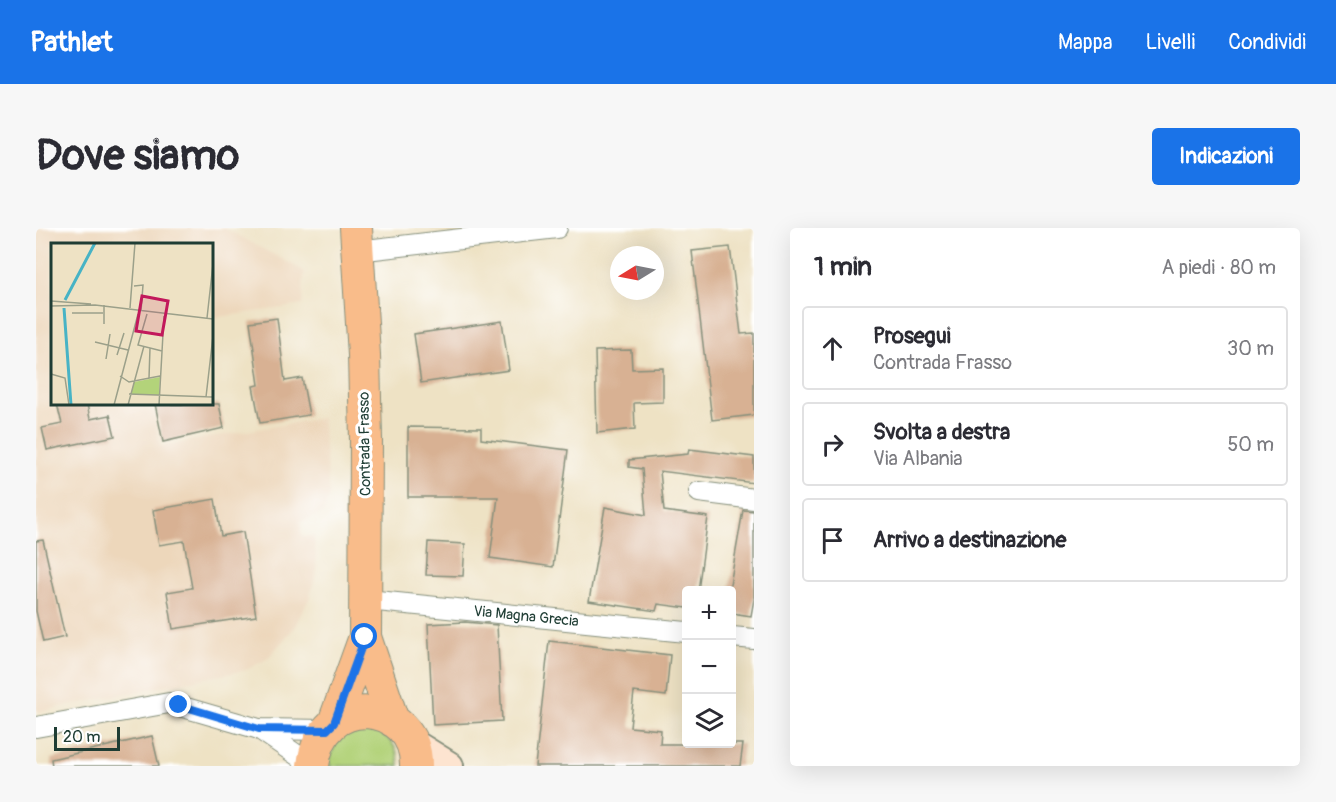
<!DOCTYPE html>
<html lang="it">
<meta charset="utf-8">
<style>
:root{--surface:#fff;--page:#f7f7f7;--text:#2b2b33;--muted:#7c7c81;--line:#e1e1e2;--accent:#1a73e8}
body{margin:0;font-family:Pangolin,sans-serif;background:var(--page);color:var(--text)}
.controls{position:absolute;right:18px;bottom:18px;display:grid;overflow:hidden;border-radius:6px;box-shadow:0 6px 24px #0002}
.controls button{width:54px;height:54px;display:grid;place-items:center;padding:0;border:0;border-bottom:2px solid var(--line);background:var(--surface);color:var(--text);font:30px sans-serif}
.compass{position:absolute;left:574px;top:18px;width:54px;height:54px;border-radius:50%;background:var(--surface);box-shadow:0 6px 24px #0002;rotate:260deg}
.scale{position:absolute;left:18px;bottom:15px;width:66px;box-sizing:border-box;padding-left:6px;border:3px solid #1f3d34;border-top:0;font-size:16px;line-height:21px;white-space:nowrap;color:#1f3d34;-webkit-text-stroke:4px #fff;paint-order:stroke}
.stop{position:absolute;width:18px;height:18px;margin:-14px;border:4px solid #1a73e8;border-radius:50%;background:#fff}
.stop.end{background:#1a73e8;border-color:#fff;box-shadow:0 2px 6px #0008}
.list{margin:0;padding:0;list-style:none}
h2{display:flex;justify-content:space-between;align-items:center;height:78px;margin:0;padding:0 24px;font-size:26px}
h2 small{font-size:20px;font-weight:400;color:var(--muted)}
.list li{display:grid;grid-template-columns:39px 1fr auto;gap:18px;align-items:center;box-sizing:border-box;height:84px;margin:0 12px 12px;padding:0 12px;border:2px solid var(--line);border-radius:6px}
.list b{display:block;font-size:22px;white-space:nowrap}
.list p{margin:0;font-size:20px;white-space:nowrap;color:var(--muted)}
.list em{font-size:20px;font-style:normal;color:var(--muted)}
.icon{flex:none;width:33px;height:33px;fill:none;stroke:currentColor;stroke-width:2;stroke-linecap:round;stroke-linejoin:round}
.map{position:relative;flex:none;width:718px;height:538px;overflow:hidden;border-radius:6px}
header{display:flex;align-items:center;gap:36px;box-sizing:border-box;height:84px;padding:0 30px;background:var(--accent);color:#fff}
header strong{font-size:28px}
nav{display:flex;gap:33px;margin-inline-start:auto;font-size:21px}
.intro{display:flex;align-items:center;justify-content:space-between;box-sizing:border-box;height:144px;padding:0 36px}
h1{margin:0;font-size:42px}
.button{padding:15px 27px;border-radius:6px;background:var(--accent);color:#fff;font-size:21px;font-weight:700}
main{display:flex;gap:36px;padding:0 36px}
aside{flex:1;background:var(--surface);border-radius:6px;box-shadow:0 6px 24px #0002}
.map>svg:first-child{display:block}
.built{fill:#edd7bb}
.green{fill:#b3d37a;stroke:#698857;stroke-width:1.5}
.building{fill:#d8b193}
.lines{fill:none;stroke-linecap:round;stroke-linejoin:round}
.street-casing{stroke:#86907c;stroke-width:22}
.secondary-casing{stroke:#86907c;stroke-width:32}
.primary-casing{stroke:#86907c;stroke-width:34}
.street{stroke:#fff;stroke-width:20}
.secondary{stroke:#fde4d0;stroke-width:28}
.primary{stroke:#f9bc8a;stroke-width:32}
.route{stroke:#1a73e8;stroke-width:8}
.labels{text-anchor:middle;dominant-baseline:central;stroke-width:6;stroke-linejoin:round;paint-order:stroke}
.street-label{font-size:15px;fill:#1f3d34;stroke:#fff}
.inset-river{fill:none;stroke:#47b3c5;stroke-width:3}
.inset-road{fill:none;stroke:#9ba08a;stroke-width:1.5}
.view{fill:#c2185b;fill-opacity:0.15;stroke:#c2185b;stroke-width:3}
.inset-edge{fill:none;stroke:#1f3d34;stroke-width:3}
</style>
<header>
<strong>Pathlet</strong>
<nav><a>Mappa</a><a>Livelli</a><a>Condividi</a></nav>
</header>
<div class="intro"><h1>Dove siamo</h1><a class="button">Indicazioni</a></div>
<main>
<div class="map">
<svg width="718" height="538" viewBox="0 0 718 538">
<rect width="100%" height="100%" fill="#fff"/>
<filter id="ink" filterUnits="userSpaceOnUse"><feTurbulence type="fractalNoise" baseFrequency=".0167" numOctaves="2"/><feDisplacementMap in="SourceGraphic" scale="12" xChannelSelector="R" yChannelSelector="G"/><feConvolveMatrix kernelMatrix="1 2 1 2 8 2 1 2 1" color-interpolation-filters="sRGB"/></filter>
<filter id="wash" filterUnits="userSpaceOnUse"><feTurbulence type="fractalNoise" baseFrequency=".008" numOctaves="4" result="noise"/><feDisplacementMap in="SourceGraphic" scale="24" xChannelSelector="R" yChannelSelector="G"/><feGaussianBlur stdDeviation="1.35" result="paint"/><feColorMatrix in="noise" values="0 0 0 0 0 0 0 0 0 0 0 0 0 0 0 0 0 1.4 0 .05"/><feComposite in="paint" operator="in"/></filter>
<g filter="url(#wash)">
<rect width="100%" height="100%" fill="#eee2c4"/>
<path class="built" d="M 0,0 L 188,0 L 268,43 L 266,77 L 176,90 L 176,16 L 16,16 L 16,176 L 117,176 L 125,218 L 286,190 L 293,264 L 291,275 L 288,283 L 281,288 L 264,294 L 266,309 L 278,308 L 281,343 L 274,369 L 257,401 L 231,431 L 210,442 L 0,484 Z"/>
<path class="green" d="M 333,500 C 351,506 363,518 363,538 L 293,538 C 296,513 307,501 333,500 Z"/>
<g id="blocks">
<path class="building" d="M 694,19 L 705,106 L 718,105 L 718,187 L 676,192 L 656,23 Z
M 241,90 L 249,153 L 266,150 L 273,187 L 224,195 L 217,158 L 223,157 L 214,94 Z
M 466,93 L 473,142 L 385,155 L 378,106 Z
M 595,122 L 596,141 L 627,140 L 627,174 L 598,175 L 599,201 L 561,205 L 559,123 Z
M 21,176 L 51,176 L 54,191 L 74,187 L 79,208 L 11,222 L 6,200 L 26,196 Z
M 119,176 L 183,176 L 188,200 L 127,214 Z
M 372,199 L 445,200 L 445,211 L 532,222 L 517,339 L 454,330 L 462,269 L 372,269 Z
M 653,221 L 718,229 L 718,255 L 624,243 L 628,283 L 672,289 L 662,363 L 651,363 L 651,380 L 622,376 L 620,383 L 553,373 L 569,279 L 610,287 L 606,241 L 593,239 L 593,232 L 652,226 Z
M 179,271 L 185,308 L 207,304 L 220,388 L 137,401 L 131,364 L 156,360 L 148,313 L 123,317 L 117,282 Z
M 707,282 L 718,283 L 718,371 L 715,388 L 696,385 L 696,363 L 693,363 Z
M 7,312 L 29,409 L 7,414 L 0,383 L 0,313 Z
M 392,314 L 429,316 L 427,348 L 390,347 Z
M 429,394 L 461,397 L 466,493 L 397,497 L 392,396 Z
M 513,413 L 634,427 L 630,468 L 598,464 L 594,499 L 625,502 L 624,516 L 707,516 L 704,538 L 499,538 Z
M 116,508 L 123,538 L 16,538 L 15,531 Z"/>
</g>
</g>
<g filter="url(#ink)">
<use href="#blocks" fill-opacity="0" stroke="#86907c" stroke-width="1.5"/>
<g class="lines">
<defs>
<g id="street">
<path d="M 321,23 L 521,0"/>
<path d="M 663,264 L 718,271"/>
<path id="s1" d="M 331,372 L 650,404"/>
<path d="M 696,409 L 718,411"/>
<path d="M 0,499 L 133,475 L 223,501 L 291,502"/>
<path d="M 223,501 L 277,538"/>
</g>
<path id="secondary" d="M 376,515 L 413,538"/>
<path id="primary" d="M 329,409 L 357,493
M 298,495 L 329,409 L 330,212 L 328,127 L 320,0
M 277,538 C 285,461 381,472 380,538"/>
</defs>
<use href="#street" class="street-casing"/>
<use href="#secondary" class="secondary-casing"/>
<use href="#primary" class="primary-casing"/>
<use href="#street" class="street"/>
<use href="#secondary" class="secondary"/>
<use href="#primary" class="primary"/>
</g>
</g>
<g class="lines" filter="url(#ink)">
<path class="route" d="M 143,477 L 223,501 L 291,502 L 298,495 L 329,409"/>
</g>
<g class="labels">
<g class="street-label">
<text transform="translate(329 216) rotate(-91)">Contrada Frasso</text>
<text stroke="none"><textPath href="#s1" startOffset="160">Via Magna Grecia</textPath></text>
</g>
</g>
<g transform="translate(15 15)">
<rect width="162" height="162" fill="#eee2c4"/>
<path d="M 109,134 L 108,152 L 80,151 L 83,139 Z" fill="#b3d37a"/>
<path class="inset-river" d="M 14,57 L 44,0M 13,65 L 20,162"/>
<path class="inset-road" d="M 83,43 L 92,42 L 90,68M 0,58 L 40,61M 53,62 L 53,81M 0,63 L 44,62 L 162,76M 79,65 L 84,0M 21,70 L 52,70M 96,71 L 87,102 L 111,108M 156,75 L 162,21M 44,99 L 77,107M 66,112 L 73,90M 55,116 L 59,91M 0,131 L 14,135 L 18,162M 69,133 L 78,139 L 109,133M 98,135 L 99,105M 78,151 L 162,154M 155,154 L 162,93M 63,162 L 87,71M 77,162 L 93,103M 108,162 L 113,73"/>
<path class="view" d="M 91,53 L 117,58 L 111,92 L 85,88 Z"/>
<rect width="162" height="162" class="inset-edge"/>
</g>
</svg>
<div class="controls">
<button>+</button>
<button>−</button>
<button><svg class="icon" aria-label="layers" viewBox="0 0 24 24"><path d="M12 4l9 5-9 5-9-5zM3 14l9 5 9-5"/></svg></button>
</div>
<svg class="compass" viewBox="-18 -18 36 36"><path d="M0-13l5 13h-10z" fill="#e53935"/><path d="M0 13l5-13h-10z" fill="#7c7c81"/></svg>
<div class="scale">20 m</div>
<div class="stop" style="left:329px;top:409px"></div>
<div class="stop end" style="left:143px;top:477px"></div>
</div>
<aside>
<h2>1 min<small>A piedi · 80 m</small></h2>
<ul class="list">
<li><svg class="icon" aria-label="ahead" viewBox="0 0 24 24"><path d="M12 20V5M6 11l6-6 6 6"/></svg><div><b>Prosegui</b><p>Contrada Frasso</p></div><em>30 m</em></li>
<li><svg class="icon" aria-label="right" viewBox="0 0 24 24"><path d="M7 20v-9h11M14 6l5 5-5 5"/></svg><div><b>Svolta a destra</b><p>Via Albania</p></div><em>50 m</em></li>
<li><svg class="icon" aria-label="arrive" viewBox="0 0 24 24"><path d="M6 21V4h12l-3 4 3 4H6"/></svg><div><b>Arrivo a destinazione</b></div></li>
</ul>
</aside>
</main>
